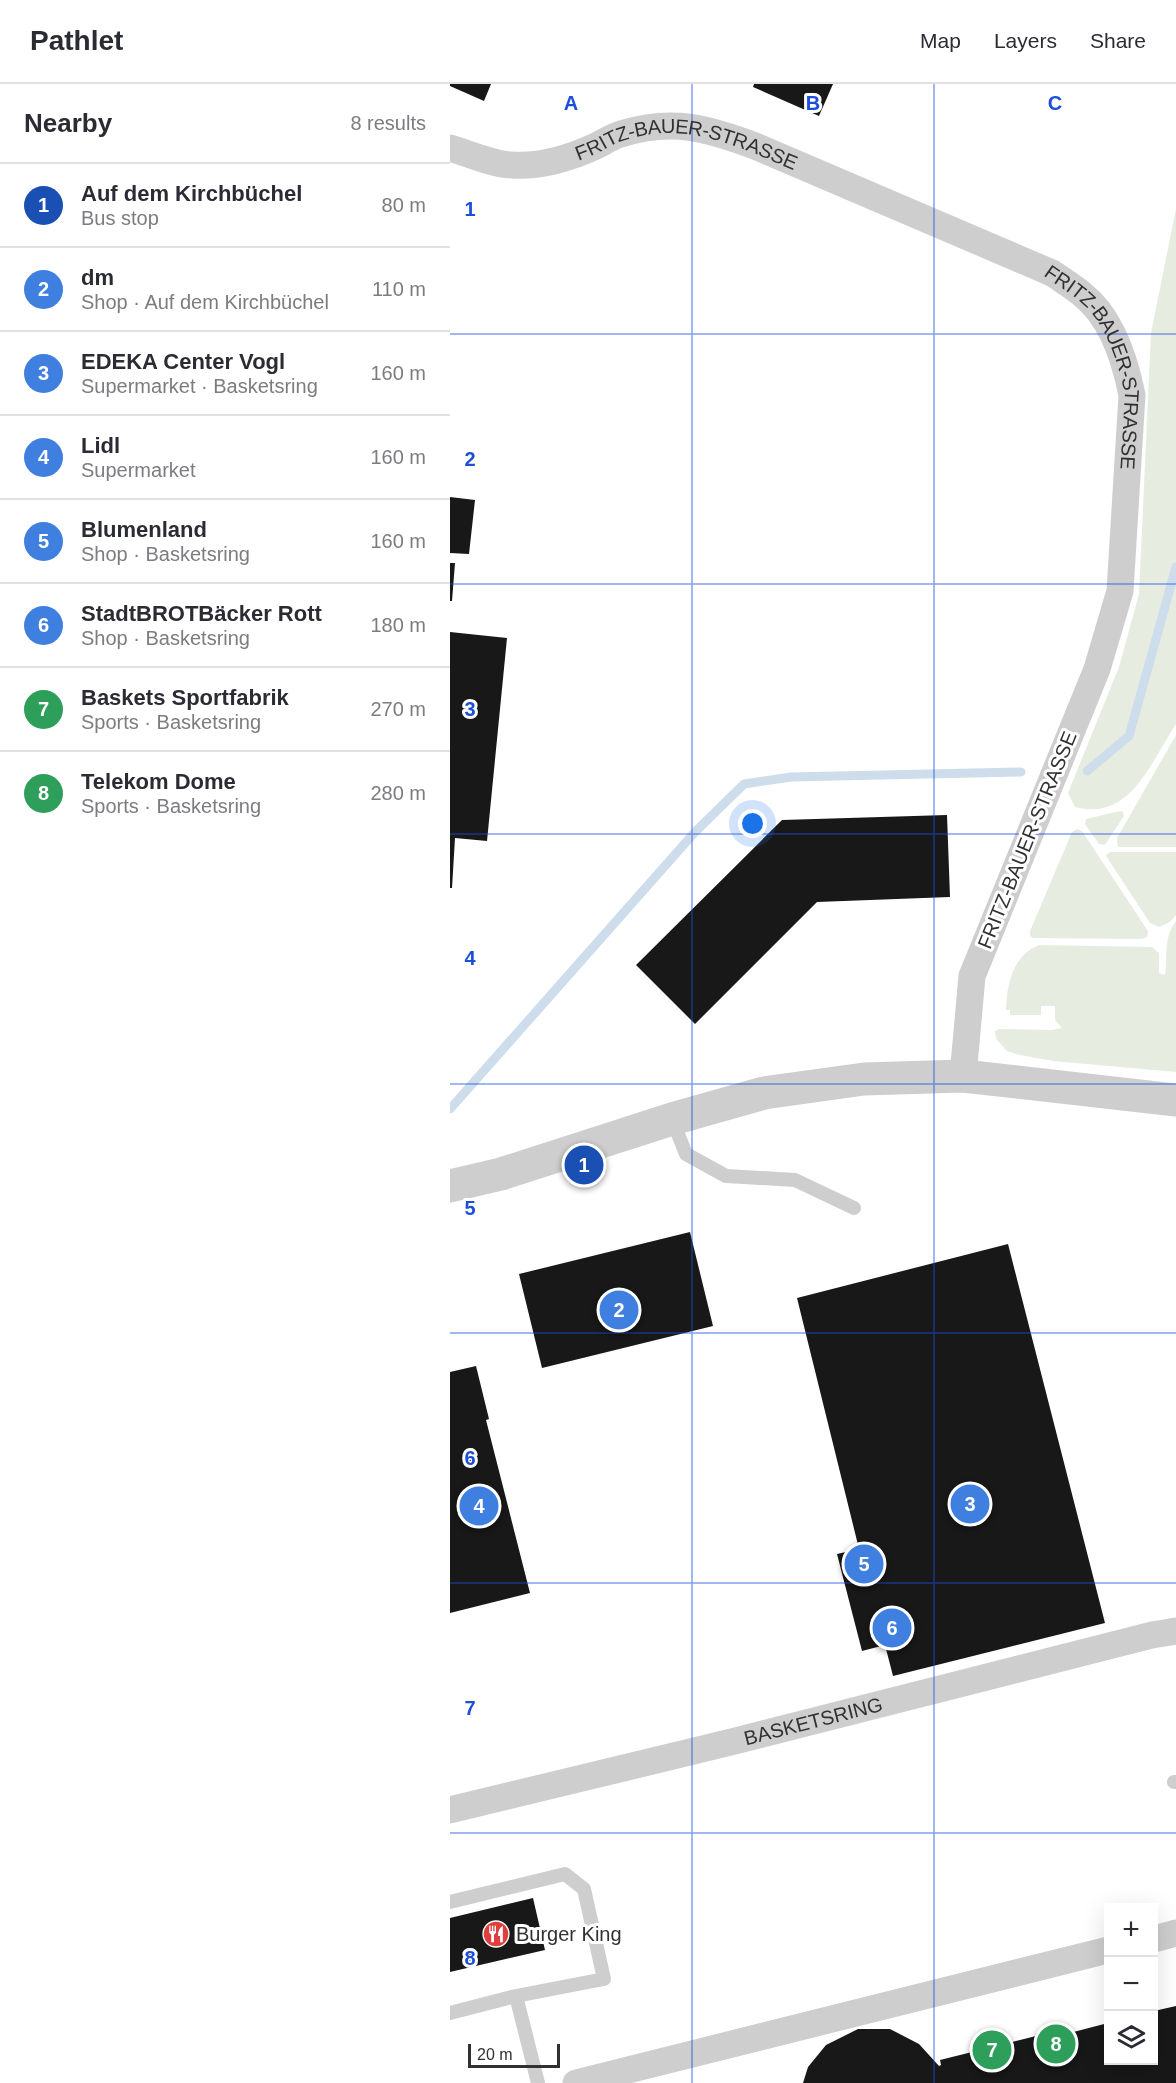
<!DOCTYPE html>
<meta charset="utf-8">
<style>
:root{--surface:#fff;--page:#f7f7f7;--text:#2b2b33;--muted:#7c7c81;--line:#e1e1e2;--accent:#111827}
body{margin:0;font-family:Arial,sans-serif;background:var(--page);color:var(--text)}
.controls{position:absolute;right:18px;bottom:18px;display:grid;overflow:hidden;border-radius:0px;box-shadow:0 6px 24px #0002}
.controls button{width:54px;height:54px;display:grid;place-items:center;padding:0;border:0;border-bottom:2px solid var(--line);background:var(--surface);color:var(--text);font:30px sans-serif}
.scale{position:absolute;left:18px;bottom:15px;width:92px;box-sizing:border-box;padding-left:6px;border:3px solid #313131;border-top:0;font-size:16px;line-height:21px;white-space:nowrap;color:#313131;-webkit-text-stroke:4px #fff;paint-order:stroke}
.you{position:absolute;left:303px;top:740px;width:21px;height:21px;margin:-15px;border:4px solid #fff;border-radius:50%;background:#1a73e8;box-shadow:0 0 0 9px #1a73e833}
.badge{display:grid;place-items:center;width:39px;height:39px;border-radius:50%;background:var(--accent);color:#fff;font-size:20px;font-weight:700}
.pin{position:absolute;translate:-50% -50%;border:3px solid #fff;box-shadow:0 2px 6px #0006}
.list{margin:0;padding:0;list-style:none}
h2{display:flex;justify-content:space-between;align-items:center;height:78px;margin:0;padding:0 24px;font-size:26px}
h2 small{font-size:20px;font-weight:400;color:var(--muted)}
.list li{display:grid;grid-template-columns:39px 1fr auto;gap:18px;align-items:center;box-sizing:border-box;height:84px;padding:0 24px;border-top:2px solid var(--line)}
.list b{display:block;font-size:22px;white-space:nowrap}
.list p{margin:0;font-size:20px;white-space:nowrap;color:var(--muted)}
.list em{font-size:20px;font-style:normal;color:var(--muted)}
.icon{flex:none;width:33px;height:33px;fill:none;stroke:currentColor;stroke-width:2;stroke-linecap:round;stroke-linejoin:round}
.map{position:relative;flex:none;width:726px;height:1999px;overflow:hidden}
header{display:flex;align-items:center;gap:36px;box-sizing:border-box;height:84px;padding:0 30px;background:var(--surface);border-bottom:2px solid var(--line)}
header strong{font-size:28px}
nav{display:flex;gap:33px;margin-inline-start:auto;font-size:21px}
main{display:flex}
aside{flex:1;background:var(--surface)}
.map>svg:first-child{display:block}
.green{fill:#e6ede0}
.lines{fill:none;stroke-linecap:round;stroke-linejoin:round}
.stream{stroke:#cdddec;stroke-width:9}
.building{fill:#181818}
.service{stroke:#cecece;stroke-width:14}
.minor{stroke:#cecece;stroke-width:27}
.tertiary{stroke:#cecece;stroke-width:33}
.grid{fill:none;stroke:#1d4ed8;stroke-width:1.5;stroke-opacity:0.55}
.labels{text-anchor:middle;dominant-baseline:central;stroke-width:6;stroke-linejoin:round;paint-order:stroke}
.street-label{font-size:20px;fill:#313131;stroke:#fff}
.poi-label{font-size:20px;fill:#313131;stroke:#fff;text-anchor:start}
.grid-label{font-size:20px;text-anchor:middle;font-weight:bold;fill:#1d4ed8;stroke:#fff;stroke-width:6;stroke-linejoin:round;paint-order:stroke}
</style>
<header>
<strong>Pathlet</strong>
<nav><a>Map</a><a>Layers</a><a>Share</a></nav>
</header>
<main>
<aside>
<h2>Nearby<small>8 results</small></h2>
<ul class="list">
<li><span class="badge" style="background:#1a4fb4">1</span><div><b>Auf dem Kirchbüchel</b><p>Bus stop</p></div><em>80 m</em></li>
<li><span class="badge" style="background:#3f7fe0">2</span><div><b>dm</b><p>Shop · Auf dem Kirchbüchel</p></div><em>110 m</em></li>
<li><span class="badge" style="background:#3f7fe0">3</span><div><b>EDEKA Center Vogl</b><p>Supermarket · Basketsring</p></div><em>160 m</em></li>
<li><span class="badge" style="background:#3f7fe0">4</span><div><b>Lidl</b><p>Supermarket</p></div><em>160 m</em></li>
<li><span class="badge" style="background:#3f7fe0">5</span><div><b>Blumenland</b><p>Shop · Basketsring</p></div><em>160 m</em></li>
<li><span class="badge" style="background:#3f7fe0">6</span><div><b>StadtBROTBäcker Rott</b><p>Shop · Basketsring</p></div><em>180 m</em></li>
<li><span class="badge" style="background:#2e9e5b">7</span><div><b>Baskets Sportfabrik</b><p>Sports · Basketsring</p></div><em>270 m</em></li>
<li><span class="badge" style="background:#2e9e5b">8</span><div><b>Telekom Dome</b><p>Sports · Basketsring</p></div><em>280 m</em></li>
</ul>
</aside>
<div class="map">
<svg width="726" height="1999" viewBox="0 0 726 1999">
<rect width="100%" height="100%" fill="#fff"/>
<path class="green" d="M 726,125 L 726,640 C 701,677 681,738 625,723 L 618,709 L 669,583 L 689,510 L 701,249 Z
M 726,651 L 726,763 L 668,763 L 667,754 Z
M 670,727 L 673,728 L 674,732 L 655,761 L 649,760 L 635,740 L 636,735 Z
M 627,745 L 632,747 L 698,847 L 697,853 L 692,855 L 583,854 L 580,852 L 580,847 L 622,748 Z
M 661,768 L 726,768 L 726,831 L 720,838 L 709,843 L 700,839 L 656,772 L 658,769 Z
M 726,837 L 726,988 L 603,977 L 570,971 L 557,967 L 546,955 L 545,947 L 549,945 L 602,946 L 612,944 L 605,936 L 605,922 L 591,922 L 591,931 L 560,931 L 560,926 L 556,926 C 557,900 562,872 589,861 L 702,863 L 709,869 L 709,889 L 715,891 C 718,872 713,854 726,837 Z"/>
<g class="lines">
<path class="stream" d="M 637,687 L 679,652 L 726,483
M 0,1025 L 245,748 L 294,700 L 341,693 L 571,688"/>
</g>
<path class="building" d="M 0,0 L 41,0 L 34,17 L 0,2 Z
M 304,0 L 383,0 L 369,32 L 303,3 Z
M 0,413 L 25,416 L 19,470 L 0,469 Z
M 0,479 L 5,479 L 2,517 L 0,517 Z
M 0,548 L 57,554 L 37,757 L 5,754 L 2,804 L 0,804 Z
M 497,731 L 500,813 L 367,818 L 245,940 L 186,881 L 332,736 Z
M 240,1148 L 263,1242 L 92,1284 L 69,1190 Z
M 558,1160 L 655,1539 L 443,1592 L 435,1561 L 412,1567 L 387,1470 L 409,1465 L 347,1214 Z
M 26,1282 L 39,1335 L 36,1336 L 80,1509 L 0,1529 L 0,1288 Z
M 83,1814 L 95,1866 L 0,1888 L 0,1834 Z
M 726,1922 L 726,1999 L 353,1999 L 358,1983 L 376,1961 L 408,1945 L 440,1945 L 469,1960 L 489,1982 L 491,1981 L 490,1976 L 606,1947 L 608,1952 L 658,1939 L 658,1976 L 704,1976 L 704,1927 Z"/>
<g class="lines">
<path class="service" d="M 222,1035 L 236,1070 L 276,1092 L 345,1096 L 404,1124
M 724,1698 L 726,1698
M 0,1818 L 115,1790 L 134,1805 L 154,1895 L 66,1912 L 0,1929
M 66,1912 L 88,1999"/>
<g class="minor">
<path id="s1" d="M 0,64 C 17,69 45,81 62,81 C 91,83 120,74 146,62 C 154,58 163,52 171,50 C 222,34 257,44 305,62 L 602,189 C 612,196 624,203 633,211 C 662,234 675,276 682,311 L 670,507 L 647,585 L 522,892 L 513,992"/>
<path id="s2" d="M 0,1726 L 281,1658 L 702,1551 L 726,1547"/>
<path d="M 704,1855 L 726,1849"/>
<path d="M 126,1999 L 658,1866"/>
</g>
<path class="tertiary" d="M 0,1102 L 51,1090 L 222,1035 L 314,1009 L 414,995 L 513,992 L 726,1016"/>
</g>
<path class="grid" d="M 242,0 L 242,1999M 484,0 L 484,1999M 0,250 L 726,250M 0,500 L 726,500M 0,750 L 726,750M 0,1000 L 726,1000M 0,1249 L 726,1249M 0,1499 L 726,1499M 0,1749 L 726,1749"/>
<defs>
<symbol id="restaurant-disc" viewBox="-11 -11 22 22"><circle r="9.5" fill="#df3f3c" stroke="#fff"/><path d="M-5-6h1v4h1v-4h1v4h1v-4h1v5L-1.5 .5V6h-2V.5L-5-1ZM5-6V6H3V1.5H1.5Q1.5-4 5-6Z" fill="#fff"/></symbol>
</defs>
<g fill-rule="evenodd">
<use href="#restaurant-disc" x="31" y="1835" width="30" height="30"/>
</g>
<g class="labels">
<g class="street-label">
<text stroke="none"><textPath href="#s1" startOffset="246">FRITZ-BAUER-STRASSE</textPath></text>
<text stroke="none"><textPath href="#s1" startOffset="750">FRITZ-BAUER-STRASSE</textPath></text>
<text transform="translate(577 756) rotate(-68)">FRITZ-BAUER-STRASSE</text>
<text stroke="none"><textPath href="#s2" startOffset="374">BASKETSRING</textPath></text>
</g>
<g class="poi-label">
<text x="66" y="1850">Burger King</text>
</g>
</g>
<g class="grid-label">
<text x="121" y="26">A</text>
<text x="363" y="26">B</text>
<text x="605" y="26">C</text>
<text x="20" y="132">1</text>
<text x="20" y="382">2</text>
<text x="20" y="632">3</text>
<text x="20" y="881">4</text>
<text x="20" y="1131">5</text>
<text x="20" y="1381">6</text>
<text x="20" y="1631">7</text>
<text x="20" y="1881">8</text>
</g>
</svg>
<div class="controls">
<button>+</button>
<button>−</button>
<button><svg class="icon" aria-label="layers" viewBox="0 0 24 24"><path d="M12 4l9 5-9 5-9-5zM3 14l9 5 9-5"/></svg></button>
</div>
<div class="scale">20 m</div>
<div class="you"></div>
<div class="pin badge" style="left:134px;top:1081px;background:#1a4fb4">1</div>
<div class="pin badge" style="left:169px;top:1226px;background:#3f7fe0">2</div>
<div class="pin badge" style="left:520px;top:1420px;background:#3f7fe0">3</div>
<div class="pin badge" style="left:29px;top:1422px;background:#3f7fe0">4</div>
<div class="pin badge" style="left:414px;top:1480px;background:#3f7fe0">5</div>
<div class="pin badge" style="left:442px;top:1544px;background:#3f7fe0">6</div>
<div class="pin badge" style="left:542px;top:1966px;background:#2e9e5b">7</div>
<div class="pin badge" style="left:606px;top:1960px;background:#2e9e5b">8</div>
</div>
</main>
